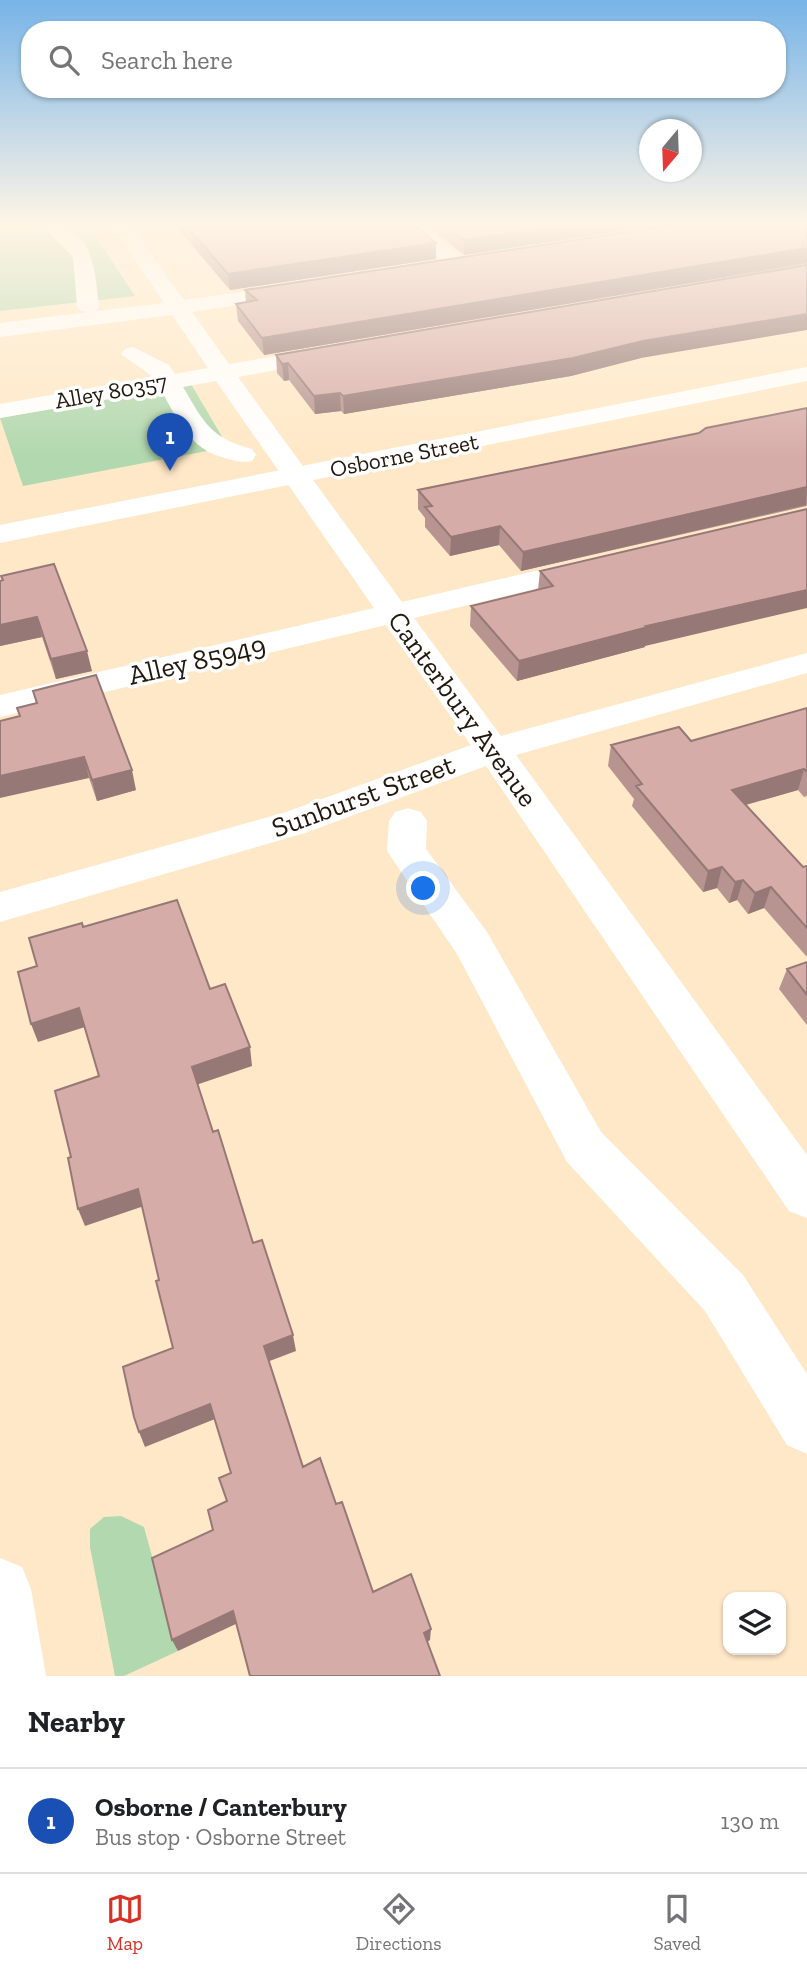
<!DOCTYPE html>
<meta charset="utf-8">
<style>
:root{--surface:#fff;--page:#f6f6f6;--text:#202124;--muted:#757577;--line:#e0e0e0;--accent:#d93025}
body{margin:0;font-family:"Zilla Slab",serif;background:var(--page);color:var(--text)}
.controls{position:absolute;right:21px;bottom:21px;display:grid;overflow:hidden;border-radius:14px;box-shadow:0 2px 5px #0004}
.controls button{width:63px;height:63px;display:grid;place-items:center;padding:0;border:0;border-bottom:2px solid var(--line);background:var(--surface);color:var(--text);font:35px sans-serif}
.compass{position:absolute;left:639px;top:119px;width:63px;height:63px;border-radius:50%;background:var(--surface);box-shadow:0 2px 5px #0004;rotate:199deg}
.you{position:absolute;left:424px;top:889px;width:24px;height:24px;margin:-18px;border:5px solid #fff;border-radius:50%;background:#1a73e8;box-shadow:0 0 0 10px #1a73e833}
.badge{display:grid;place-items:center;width:46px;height:46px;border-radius:50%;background:var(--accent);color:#fff;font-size:23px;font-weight:700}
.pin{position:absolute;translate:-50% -58px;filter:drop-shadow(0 2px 4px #0008)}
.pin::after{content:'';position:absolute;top:37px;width:24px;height:21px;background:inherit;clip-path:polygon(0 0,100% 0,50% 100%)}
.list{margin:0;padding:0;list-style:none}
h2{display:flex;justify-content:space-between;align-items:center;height:91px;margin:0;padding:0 28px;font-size:30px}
h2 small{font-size:23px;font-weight:400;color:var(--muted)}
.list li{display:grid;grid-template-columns:46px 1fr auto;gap:21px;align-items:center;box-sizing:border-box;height:105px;padding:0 28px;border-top:2px solid var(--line)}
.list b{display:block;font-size:26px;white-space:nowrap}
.list p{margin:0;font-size:23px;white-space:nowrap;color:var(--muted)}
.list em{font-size:23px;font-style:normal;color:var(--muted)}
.icon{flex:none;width:38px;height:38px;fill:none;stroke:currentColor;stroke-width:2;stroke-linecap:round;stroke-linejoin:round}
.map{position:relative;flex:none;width:807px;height:1676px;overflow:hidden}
.search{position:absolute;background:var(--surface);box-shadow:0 2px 5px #0004;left:21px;right:21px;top:21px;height:77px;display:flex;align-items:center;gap:18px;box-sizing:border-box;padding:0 24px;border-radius:28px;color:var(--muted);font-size:26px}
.sheet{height:196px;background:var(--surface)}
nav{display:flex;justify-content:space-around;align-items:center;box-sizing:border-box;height:98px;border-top:2px solid var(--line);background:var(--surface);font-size:19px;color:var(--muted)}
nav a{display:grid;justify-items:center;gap:4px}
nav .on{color:var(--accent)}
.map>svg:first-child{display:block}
.green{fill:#b1d8ae}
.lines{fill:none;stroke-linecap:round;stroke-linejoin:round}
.minor{fill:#fff;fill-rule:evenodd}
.major{fill:#fff;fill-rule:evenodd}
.wall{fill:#b89490}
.shaded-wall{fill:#967876}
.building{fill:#d6aca8;stroke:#967876;stroke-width:2}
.labels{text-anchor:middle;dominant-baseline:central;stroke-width:7;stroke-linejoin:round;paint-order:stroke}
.far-street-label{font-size:23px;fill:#20180c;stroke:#fff}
.street-label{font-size:28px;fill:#20180c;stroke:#fff}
</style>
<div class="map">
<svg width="807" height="1676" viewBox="0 0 807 1676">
<rect width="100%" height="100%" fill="#ffe8c7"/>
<path class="green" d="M 0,223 L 87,223 L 135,296 L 0,311 Z
M 191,384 L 228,447 L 23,486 L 0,418 Z
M 121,1516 L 144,1527 L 178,1651 L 124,1676 L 115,1676 L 90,1547 L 90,1529 L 104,1517 Z"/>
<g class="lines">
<path class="minor" d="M 39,223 C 93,223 94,264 99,306 L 96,311 L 88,312 L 164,303 L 111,223 L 129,223 L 184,300 L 296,284 L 303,286 L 307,290 L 303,294 L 296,296 L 192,312 L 229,364 L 329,347 L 337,349 L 341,354 L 337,359 L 238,377 L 402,602 L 591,558 L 602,561 L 606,567 L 602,573 L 414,618 L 501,736 L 807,653 L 807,673 L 516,755 L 807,1155 L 807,1218 L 789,1211 L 486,766 L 308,832 L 0,922 L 0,892 L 283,813 L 471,745 L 386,625 L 0,717 L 0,695 L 374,608 L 216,381 L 183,387 C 204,422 210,438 252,449 L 256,455 L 252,461 C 242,463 235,461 225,458 C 189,449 178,420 161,390 L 0,418 L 0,404 L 153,377 L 121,354 L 125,349 L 133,347 L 169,365 L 175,374 L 208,368 L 172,315 L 0,337 L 0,323 L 88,312 L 80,311 L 77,306 L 73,257 Z
M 400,223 L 420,223 L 469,265 L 466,269 L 452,269 Z
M 408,808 L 421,812 L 427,821 L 426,849 L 487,932 L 601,1132 L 743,1275 L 807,1374 L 807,1454 L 787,1445 L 705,1311 L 567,1162 L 457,954 L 387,851 L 389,821 L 395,812 Z
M 0,1558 L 22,1567 L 31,1589 L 46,1676 L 0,1676 Z"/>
<path class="major" d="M 807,367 L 807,381 L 0,543 L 0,525 Z"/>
</g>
<path class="wall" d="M 173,223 L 413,223 L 436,243 L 436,259 L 230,290 Z
M 424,223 L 675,223 L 464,255 Z
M 807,223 L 807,264 L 264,355 L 238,321 L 236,304 L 246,303 L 245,290 Z
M 276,355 L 641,358 L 571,376 L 344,414 L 341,411 L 315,414 L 289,380 L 284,381 L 277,373 Z
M 807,408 L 807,506 L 521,571 L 499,545 L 450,556 L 425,527 L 425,518 L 418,509 L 418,490 L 699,433 Z
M 540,571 L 645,646 L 645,647 L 517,681 L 470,626 L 471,606 L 538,590 Z
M 0,581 L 92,671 L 56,679 L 42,637 L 0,646 Z
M 33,691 L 136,790 L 97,801 L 89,778 L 19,717 L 36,703 Z
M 807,708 L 807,796 L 804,797 L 798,790 L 746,805 L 803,867 L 807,866 L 807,957 L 764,908 L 748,914 L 737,900 L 729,903 L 717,888 L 703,892 L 632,806 L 634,799 L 608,766 L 611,745 L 691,741 Z
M 807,962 L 807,1025 L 779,989 L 787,969 Z"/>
<path class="shaded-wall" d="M 576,223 L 675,223 L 464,255 L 464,240 Z
M 436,243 L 436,259 L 230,290 L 228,274 Z
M 807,248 L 807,263 L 264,355 L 262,338 Z
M 807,314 L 807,330 L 641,358 L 571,376 L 344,414 L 343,396 L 643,341 Z
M 288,363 L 289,380 L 284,381 L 282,364 Z
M 340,393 L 341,411 L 315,414 L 314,396 Z
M 807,487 L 806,505 L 521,571 L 523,552 Z
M 500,526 L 499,545 L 450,556 L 451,537 Z
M 807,590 L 807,608 L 645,646 L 645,647 L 517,681 L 519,661 L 646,626 Z
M 37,617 L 42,637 L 0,646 L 0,625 Z
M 87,651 L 92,671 L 56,679 L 51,659 Z
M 84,757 L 89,778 L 0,798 L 0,776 Z
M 804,769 L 798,790 L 727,810 L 732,790 Z
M 132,770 L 136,790 L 97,801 L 92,780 Z
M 722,867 L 717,888 L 703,892 L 708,871 Z
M 743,880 L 737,900 L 729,903 L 735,882 Z
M 771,887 L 764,908 L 748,914 L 755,893 Z
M 79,1008 L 85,1027 L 38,1042 L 31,1024 Z
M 250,1047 L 252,1066 L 196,1085 L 192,1067 Z
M 138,1189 L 144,1206 L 85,1226 L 78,1209 Z
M 293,1335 L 296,1351 L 267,1362 L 264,1346 Z
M 210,1404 L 215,1419 L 145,1447 L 139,1432 Z
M 233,1611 L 238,1623 L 178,1651 L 172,1640 Z
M 431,1629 L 430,1640 L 424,1644 L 424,1633 Z"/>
<path class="building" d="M 184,223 L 413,223 L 436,243 L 228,274 Z
M 443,223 L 576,223 L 464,240 Z
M 688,223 L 807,223 L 807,248 L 262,338 L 236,304 L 257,300 L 245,290 Z
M 807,265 L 807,314 L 643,341 L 573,358 L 343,396 L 340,393 L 314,396 L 288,363 L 282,364 L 276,355 Z
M 807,408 L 807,487 L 523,552 L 500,526 L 451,537 L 425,507 L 432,506 L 418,490 L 699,433 L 706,428 Z
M 807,509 L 807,590 L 646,626 L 648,627 L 519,661 L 471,606 L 553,586 L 540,571 Z
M 54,564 L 87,651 L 51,659 L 37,617 L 0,625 L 0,581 L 3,580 L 1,576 Z
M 96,675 L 132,770 L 92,780 L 84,757 L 0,776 L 0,721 L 20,716 L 17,708 L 37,703 L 33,691 Z
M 807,708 L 807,772 L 804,769 L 732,790 L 803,867 L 807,866 L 807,928 L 771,887 L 755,893 L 743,880 L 735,882 L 722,867 L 708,871 L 636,786 L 642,784 L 611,745 L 679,727 L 691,741 Z
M 177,900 L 210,989 L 225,984 L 250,1047 L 192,1067 L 213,1132 L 218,1130 L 253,1243 L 262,1240 L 293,1335 L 264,1346 L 303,1467 L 320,1458 L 336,1504 L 342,1502 L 373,1592 L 411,1574 L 431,1629 L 424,1633 L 440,1676 L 250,1676 L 233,1611 L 172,1640 L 152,1558 L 213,1530 L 208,1510 L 227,1501 L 219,1478 L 231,1473 L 210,1404 L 139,1432 L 134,1417 L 123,1367 L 173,1348 L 156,1281 L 159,1280 L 138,1189 L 78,1209 L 68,1158 L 71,1157 L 55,1091 L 99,1076 L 79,1008 L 31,1024 L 18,972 L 37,966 L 29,938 L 82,923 L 83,927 Z
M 807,962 L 807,995 L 787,969 Z"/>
<linearGradient id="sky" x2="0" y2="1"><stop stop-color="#77b4e8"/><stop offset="0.49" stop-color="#fff5e6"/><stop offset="1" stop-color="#fff5e6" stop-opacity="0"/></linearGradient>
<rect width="807" height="458" fill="url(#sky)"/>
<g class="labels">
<g class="far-street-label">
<text transform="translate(111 391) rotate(-10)">Alley 80357</text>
<text transform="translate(404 455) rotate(-11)">Osborne Street</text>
</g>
<g class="street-label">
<text transform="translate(197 660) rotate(-13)">Alley 85949</text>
<text transform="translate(463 709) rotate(54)">Canterbury Avenue</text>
<text transform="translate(363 796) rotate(-20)">Sunburst Street</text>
</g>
</g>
</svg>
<div class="controls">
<button><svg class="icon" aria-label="layers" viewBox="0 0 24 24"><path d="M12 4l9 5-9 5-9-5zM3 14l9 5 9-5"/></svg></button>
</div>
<svg class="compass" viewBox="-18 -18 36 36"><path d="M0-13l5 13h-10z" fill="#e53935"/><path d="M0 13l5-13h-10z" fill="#757577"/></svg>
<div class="you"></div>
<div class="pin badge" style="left:170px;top:471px;background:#1a4fb4">1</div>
<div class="search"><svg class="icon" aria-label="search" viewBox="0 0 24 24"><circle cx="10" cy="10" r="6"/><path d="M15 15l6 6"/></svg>Search here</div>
</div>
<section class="sheet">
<h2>Nearby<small></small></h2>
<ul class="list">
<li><span class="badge" style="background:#1a4fb4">1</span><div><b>Osborne / Canterbury</b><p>Bus stop · Osborne Street</p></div><em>130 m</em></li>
</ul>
</section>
<nav>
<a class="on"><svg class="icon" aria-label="map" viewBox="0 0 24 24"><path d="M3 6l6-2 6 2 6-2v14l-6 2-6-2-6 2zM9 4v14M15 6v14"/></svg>Map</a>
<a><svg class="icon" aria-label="directions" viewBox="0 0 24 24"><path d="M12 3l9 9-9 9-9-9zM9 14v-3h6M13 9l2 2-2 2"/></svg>Directions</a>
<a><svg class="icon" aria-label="saved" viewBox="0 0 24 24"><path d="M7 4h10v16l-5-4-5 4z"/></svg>Saved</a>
</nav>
